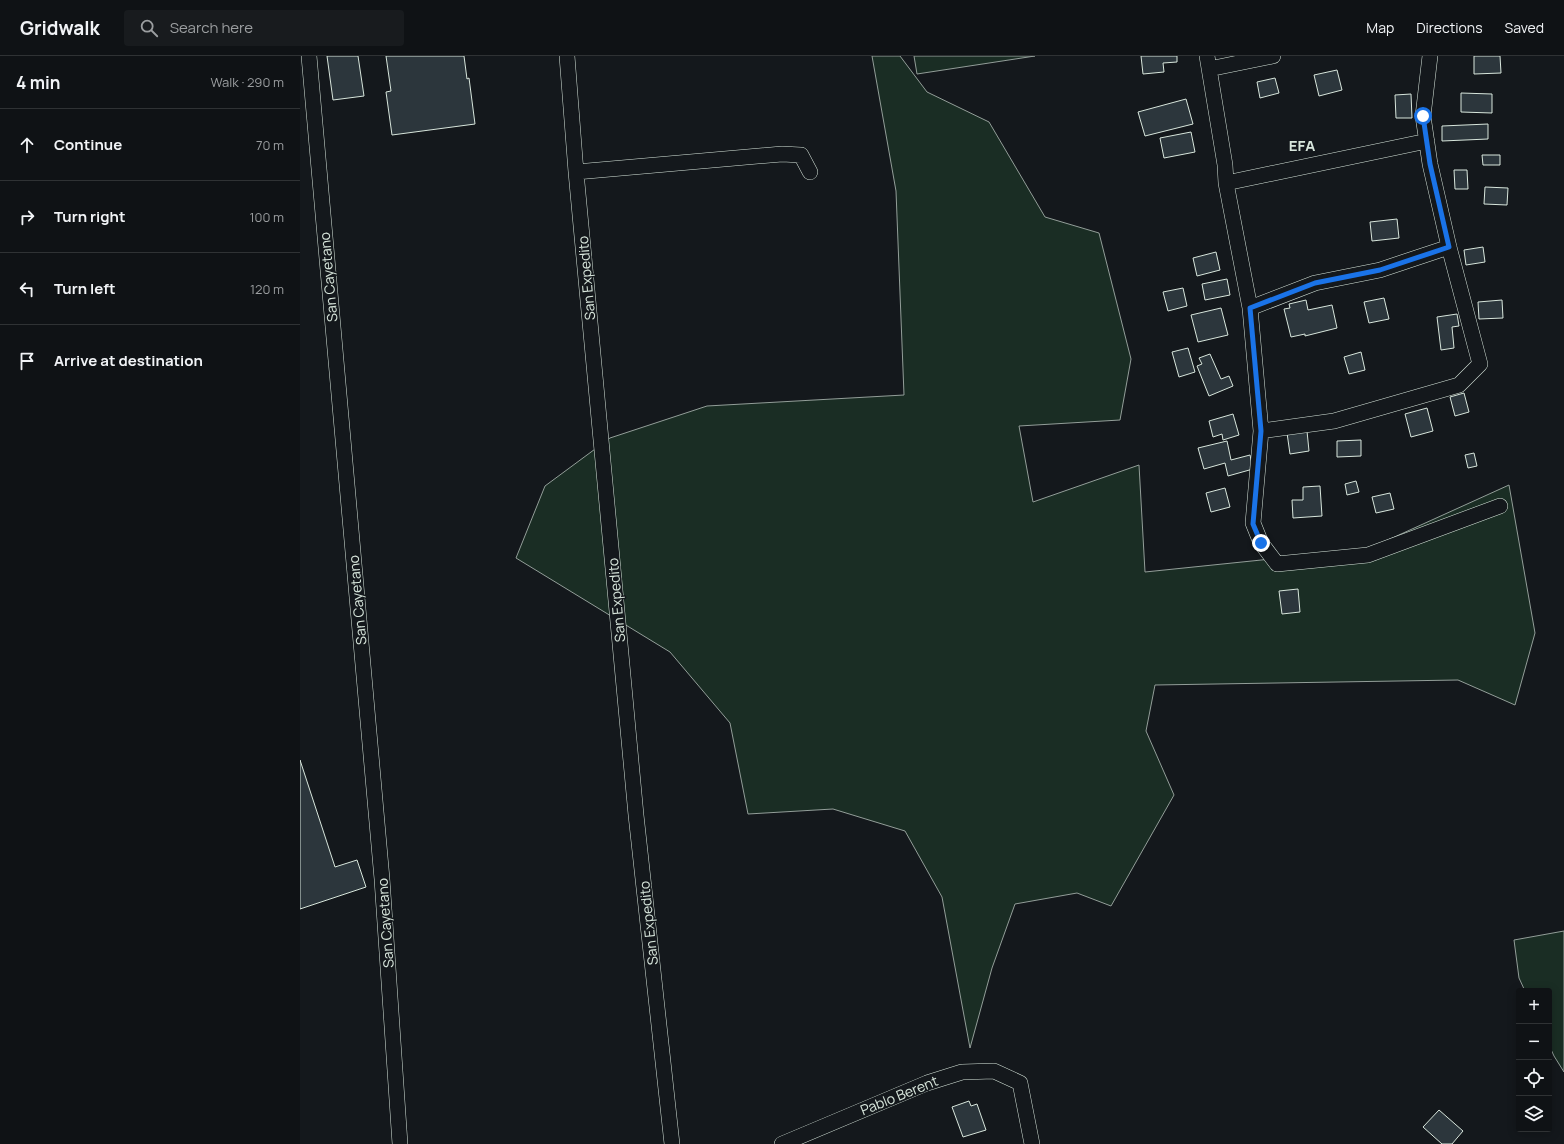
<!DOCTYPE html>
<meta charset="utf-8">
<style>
:root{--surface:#0f1215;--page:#181b1e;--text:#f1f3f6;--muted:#9b9ea0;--line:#2f3234}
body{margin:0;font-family:Manrope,sans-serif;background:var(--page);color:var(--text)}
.controls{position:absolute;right:12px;bottom:12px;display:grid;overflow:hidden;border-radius:4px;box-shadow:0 2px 10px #0003}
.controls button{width:36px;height:36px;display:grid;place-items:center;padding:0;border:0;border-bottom:1px solid var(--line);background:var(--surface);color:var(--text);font:20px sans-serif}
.stop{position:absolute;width:12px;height:12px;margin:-9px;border:3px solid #1a73e8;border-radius:50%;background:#fff}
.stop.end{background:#1a73e8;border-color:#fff;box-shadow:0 1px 4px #0008}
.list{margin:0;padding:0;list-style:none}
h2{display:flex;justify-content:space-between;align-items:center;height:52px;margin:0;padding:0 16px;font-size:17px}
h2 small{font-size:13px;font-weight:400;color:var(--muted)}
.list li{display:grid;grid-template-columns:26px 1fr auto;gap:12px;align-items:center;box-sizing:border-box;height:72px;padding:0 16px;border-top:1px solid var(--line)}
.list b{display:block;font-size:15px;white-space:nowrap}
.list em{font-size:13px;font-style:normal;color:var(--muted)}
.icon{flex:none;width:22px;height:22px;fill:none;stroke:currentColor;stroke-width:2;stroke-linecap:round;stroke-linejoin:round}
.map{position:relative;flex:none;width:1264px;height:1088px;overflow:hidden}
header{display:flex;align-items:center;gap:24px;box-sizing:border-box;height:56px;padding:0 20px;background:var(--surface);border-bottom:1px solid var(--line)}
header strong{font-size:19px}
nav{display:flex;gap:22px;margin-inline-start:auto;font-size:14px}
.search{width:280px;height:36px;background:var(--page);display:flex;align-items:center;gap:10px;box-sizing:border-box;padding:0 14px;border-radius:4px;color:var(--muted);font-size:15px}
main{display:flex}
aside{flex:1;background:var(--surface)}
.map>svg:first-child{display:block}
.green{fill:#1a2d24;stroke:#939e99}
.building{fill:#2c363c;stroke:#d8e6dc}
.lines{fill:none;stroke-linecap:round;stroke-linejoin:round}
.minor-casing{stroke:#d8e6dc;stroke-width:16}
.minor{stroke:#14181c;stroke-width:15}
.route{stroke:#1a73e8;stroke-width:5}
.labels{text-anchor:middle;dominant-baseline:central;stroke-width:3;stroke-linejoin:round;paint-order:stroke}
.street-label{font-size:14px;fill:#d8e6dc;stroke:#14181c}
.neighbourhood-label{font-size:15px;font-weight:bold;fill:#d8e6dc;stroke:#14181c}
</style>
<header>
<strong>Gridwalk</strong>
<div class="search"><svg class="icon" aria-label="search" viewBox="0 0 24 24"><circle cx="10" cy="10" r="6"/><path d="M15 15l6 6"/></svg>Search here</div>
<nav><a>Map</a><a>Directions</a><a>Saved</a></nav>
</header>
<main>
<aside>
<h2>4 min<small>Walk · 290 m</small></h2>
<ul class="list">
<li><svg class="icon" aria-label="ahead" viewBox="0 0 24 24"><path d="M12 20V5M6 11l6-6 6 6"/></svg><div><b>Continue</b></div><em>70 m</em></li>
<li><svg class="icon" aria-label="right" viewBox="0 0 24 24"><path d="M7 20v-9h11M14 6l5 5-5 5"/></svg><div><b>Turn right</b></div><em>100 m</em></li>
<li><svg class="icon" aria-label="left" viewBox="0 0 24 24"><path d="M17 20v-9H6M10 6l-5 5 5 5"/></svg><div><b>Turn left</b></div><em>120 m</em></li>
<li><svg class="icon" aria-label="arrive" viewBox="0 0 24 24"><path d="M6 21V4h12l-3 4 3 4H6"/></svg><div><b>Arrive at destination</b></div></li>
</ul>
</aside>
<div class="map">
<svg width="1264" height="1088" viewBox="0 0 1264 1088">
<rect width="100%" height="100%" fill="#14181c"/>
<path class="green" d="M 572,0 L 600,0 L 627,36 L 689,66 L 745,161 L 799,177 L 831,303 L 820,364 L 719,370 L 733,446 L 839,409 L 845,516 L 1068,493 L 1209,429 L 1235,577 L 1215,649 L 1158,624 L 855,629 L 846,675 L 874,739 L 811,850 L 777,837 L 715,848 L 692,912 L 670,992 L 642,841 L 605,775 L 533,753 L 448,758 L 430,667 L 370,596 L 216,502 L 245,430 L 310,382 L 407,350 L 604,339 L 596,135 Z
M 614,0 L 735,0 L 617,18 Z
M 1264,875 L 1264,1016 L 1254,1000 L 1249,989 L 1249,935 L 1225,935 L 1219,922 L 1214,884 Z"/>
<path class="building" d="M 27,0 L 58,0 L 64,40 L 33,44 Z
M 86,0 L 164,0 L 167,23 L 169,22 L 175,68 L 92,79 L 86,36 L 91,35 Z
M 841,0 L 877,0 L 877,6 L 863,7 L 864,16 L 843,18 Z
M 1174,0 L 1200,0 L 1201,17 L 1174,18 Z
M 1037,14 L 1042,34 L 1019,40 L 1014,19 Z
M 975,22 L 979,37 L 960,42 L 957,26 Z
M 1161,37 L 1192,38 L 1192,57 L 1161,56 Z
M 1111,38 L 1112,62 L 1096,62 L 1095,39 Z
M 886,43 L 893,68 L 845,80 L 838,56 Z
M 1188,68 L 1188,83 L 1142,85 L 1142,70 Z
M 891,76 L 895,96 L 864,102 L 860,82 Z
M 1182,99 L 1200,99 L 1200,109 L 1183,109 Z
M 1154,114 L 1167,114 L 1168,133 L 1155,133 Z
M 1185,131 L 1208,132 L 1207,149 L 1184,148 Z
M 1097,163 L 1099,182 L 1072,185 L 1070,166 Z
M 1183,191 L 1185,206 L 1166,209 L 1164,194 Z
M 916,196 L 920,214 L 897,220 L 893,202 Z
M 927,223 L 930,239 L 905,244 L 902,228 Z
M 883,232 L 887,250 L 868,255 L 863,236 Z
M 1084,242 L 1089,263 L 1069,267 L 1064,246 Z
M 1006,244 L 1008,254 L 1032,249 L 1037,272 L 1005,280 L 1005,278 L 991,281 L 984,253 L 990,252 L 989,248 Z
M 1202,244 L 1203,262 L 1179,263 L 1178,246 Z
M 921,252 L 928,279 L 898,286 L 891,259 Z
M 1157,258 L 1159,270 L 1152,271 L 1154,292 L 1141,294 L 1137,261 Z
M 888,292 L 895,316 L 879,321 L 872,296 Z
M 1061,296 L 1065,314 L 1049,318 L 1044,301 Z
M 910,298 L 921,323 L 929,320 L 933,330 L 909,340 L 897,310 L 902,308 L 899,302 Z
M 1164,337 L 1169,356 L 1155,360 L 1150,341 Z
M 1127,352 L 1133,375 L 1111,381 L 1105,358 Z
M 933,358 L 939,379 L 923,384 L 922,378 L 913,381 L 909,365 Z
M 1007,375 L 1009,395 L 990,398 L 987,377 Z
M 1061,384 L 1061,400 L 1037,401 L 1037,385 Z
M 927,385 L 931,404 L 950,399 L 953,413 L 928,420 L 925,407 L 904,413 L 898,392 Z
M 1174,397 L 1177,410 L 1168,412 L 1165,399 Z
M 1056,425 L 1059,436 L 1047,439 L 1045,428 Z
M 1020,430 L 1022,460 L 993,462 L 992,444 L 1003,444 L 1003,431 Z
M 925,432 L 930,451 L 911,456 L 906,437 Z
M 1090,437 L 1094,453 L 1076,457 L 1072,441 Z
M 998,533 L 1000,556 L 982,558 L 979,535 Z
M 0,704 L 35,811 L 57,804 L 66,831 L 0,853 Z
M 669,1045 L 671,1050 L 677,1048 L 686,1074 L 663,1081 L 652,1051 Z
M 1139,1054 L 1163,1075 L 1152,1088 L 1142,1088 L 1123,1071 Z"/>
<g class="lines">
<defs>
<path id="minor" d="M 9,0 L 82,823 L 100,1088
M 267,0 L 276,116 L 336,759 L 372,1088
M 907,0 L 925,109 L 926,127 L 950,252 L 961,375 L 953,467 L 961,487 L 977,508 L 1068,499 L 1200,450
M 909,13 L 973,0
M 276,116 L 482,98 L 501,99 L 510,116
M 926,127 L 1127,85
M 950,252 L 1015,227 L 1080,214 L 1149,191
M 961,375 L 1034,365 L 1159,329 L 1180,308 L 1149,191 L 1130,108 L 1123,60 L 1130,0
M 482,1088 L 627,1027 L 662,1016 L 694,1015 L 720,1027 L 732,1088"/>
</defs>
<use href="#minor" class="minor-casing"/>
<use href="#minor" class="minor"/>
</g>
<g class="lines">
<path class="route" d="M 961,487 L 953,468 L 961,375 L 950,252 L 1015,227 L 1080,214 L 1149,191 L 1130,108 L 1123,60"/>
</g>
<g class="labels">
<g class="street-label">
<text transform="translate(28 221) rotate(-95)">San Cayetano</text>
<text transform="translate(286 222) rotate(-95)">San Expedito</text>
<text transform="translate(57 544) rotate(-95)">San Cayetano</text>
<text transform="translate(316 544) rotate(-95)">San Expedito</text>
<text transform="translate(85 867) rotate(-94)">San Cayetano</text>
<text transform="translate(348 867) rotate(-96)">San Expedito</text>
<text transform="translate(599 1039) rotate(-22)">Pablo Berent</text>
</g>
<g class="neighbourhood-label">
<text x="1002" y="89">EFA</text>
</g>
</g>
</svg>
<div class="controls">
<button>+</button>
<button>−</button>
<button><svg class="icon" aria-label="locate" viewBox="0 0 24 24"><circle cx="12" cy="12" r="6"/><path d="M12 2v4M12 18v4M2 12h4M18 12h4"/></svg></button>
<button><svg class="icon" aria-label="layers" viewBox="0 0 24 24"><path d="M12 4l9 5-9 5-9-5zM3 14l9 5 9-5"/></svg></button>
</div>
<div class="stop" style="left:1123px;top:60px"></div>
<div class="stop end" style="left:961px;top:487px"></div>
</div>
</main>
